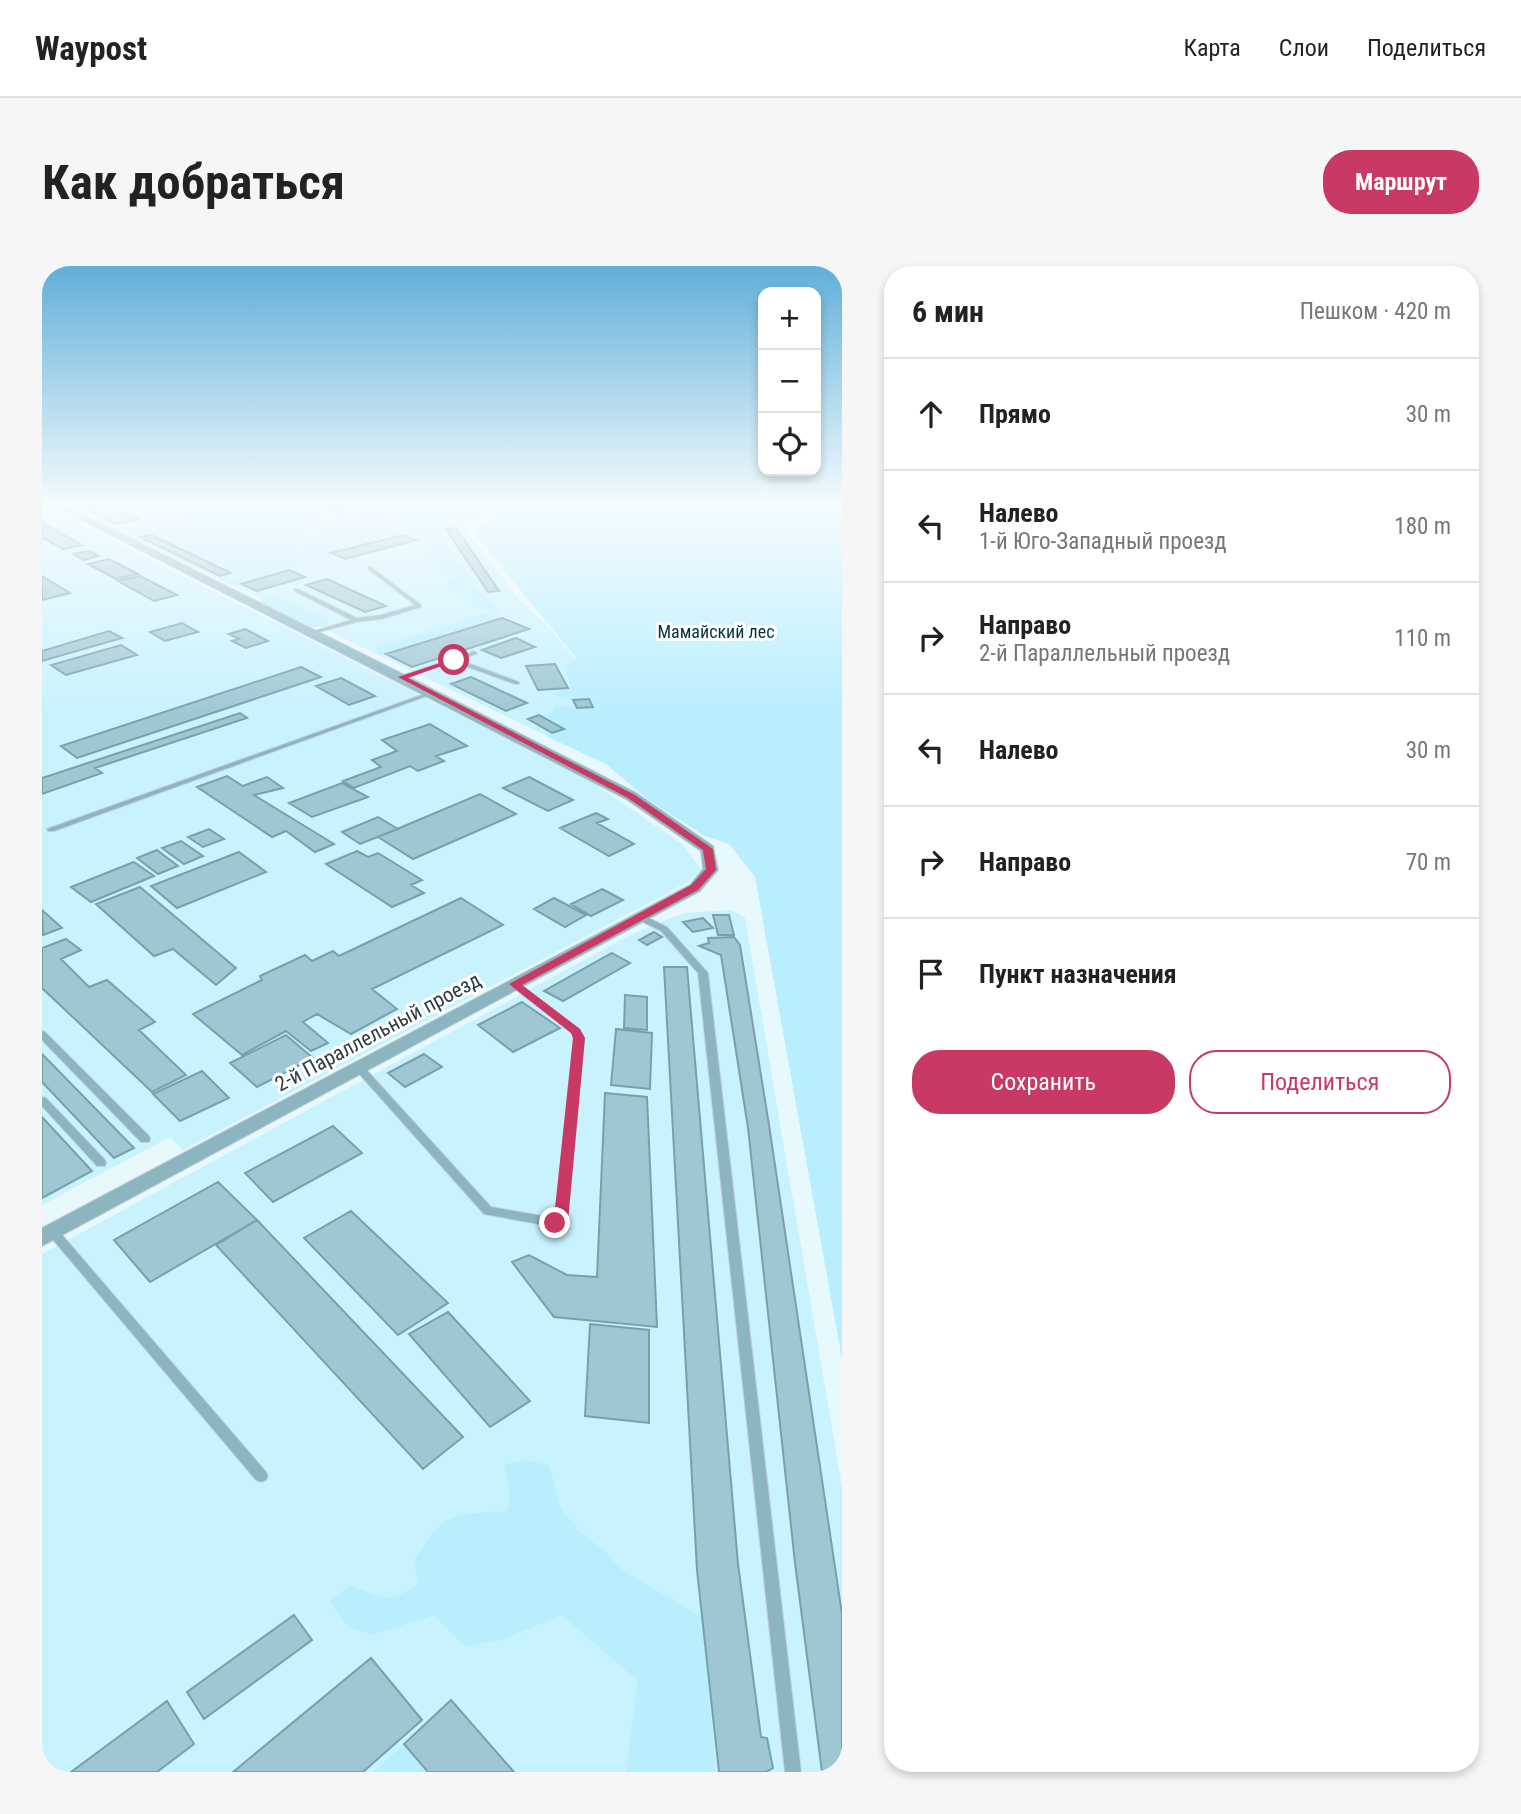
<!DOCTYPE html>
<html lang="ru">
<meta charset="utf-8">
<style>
:root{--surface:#fff;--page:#f6f6f6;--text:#222;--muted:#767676;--line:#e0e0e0;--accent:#c83963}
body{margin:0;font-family:"Roboto Condensed",sans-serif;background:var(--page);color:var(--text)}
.controls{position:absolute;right:21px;top:21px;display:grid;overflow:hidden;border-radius:14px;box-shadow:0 4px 10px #0003}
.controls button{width:63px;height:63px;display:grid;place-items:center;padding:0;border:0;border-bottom:2px solid var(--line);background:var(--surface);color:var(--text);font:35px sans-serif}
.stop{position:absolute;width:21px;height:21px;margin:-16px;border:5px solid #c83963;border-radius:50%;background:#fff}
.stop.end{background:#c83963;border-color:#fff;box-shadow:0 2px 7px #0008}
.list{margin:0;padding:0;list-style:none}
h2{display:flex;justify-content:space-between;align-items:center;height:91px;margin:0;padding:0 28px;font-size:30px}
h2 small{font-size:23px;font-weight:400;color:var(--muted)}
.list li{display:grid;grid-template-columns:46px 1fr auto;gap:21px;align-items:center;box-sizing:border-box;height:112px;padding:0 28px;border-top:2px solid var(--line)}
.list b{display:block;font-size:26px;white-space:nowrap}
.list p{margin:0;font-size:23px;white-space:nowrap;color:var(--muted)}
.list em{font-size:23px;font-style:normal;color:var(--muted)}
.actions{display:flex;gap:14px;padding:21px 28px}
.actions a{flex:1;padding:16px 0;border:2px solid var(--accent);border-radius:28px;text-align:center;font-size:24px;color:var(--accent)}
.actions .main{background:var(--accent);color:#fff}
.icon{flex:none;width:38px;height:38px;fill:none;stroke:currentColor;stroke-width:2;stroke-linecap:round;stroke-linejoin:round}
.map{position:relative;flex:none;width:800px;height:1506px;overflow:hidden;border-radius:28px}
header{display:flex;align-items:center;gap:42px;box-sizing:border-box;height:98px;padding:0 35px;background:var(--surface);border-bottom:2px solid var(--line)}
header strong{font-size:33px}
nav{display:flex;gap:38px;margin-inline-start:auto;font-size:24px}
.intro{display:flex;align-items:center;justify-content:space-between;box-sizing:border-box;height:168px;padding:0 42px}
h1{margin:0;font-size:49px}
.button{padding:18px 32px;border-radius:28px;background:var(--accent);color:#fff;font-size:24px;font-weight:700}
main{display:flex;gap:42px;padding:0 42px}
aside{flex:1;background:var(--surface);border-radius:28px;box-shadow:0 4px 10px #0003}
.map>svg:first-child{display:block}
.built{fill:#c8f2fe}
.green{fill:#b8eefe}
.building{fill:#9ec7d3;stroke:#77a0ab;stroke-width:2}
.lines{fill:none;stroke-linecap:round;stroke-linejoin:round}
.service-casing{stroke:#c2d3d7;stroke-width:2}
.minor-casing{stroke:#c2d3d7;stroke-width:2}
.service{fill:#8cb5c1;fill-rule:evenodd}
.minor{fill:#8cb5c1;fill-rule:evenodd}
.route{fill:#c83963}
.labels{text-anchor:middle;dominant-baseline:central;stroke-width:6;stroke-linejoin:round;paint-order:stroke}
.far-park-label{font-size:18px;fill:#003440;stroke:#fff}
.street-label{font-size:21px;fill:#2c3d41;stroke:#fff}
</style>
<header>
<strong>Waypost</strong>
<nav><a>Карта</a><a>Слои</a><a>Поделиться</a></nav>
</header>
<div class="intro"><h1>Как добраться</h1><a class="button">Маршрут</a></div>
<main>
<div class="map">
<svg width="800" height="1506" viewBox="0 0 800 1506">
<rect width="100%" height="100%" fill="#e8f9fd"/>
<path class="built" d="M 23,239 L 432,239 L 442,252 L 419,256 L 475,332 L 508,362 L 603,480 L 564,498 Z
M 0,244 L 14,246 L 551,517 L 640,578 L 659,603 L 648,615 L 141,884 L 128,871 L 0,939 Z
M 690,644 L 703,652 L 800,1221 L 800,1506 L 0,1506 L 0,988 L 592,667 L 642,647 Z"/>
<path class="green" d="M 141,239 L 198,239 L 220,243 L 246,239 L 278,252 L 280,255 L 274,261 L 248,265 L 270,265 L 275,272 L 269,278 L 245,287 L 249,288 L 279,276 L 278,264 L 283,261 C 297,257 313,251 328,250 C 341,249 353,255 366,251 L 354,245 L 373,239 L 399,239 L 403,246 L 390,251 L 391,253 L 407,248 L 422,251 L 429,246 L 410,239 L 432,239 L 442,252 L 399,260 L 398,268 L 442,330 L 459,344 L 450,354 L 350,387 L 335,388 L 335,381 L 450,345 L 430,339 L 417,327 L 401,320 L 413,312 C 400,307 394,300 384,291 L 394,287 C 372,255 322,279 291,287 L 294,289 L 284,292 L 285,298 L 265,298 L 191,320 L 78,266 L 159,246 Z
M 440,239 L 800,239 L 800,1093 L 713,611 L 687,578 L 663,570 L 605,533 L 564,498 L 504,470 L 521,463 L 497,449 L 511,447 L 512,441 L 551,440 L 547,433 L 531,434 L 509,428 L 529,422 L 522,399 L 535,393 L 430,265 L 454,254 Z
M 227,331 L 237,331 L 287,354 L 286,360 C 263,366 238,346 218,336 Z
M 481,1194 L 507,1199 L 519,1243 L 539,1267 L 563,1285 L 578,1303 L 660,1351 L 674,1506 L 584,1506 L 596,1415 L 520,1349 L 464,1372 L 424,1381 L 392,1349 L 330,1369 L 306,1360 L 288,1336 L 308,1319 C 339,1332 347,1338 376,1318 L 372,1294 C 405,1244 407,1249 465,1245 L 468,1227 L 462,1199 Z
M 362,1478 L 386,1506 L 332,1506 Z"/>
<path class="building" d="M 37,239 L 68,239 L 96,253 L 74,258 Z
M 276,239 L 324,239 L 295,247 Z
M 0,257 L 40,279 L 21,283 L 0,271 Z
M 414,262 L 457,325 L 446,326 L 404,263 Z
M 109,269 L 189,307 L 178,310 L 98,271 Z
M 361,269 L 374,274 L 303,293 L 289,287 Z
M 47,285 L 57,290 L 42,294 L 31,288 Z
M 67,293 L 96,308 L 74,313 L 46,298 Z
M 247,304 L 263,311 L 215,325 L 199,318 Z
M 0,310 L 28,327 L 0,334 Z
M 98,310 L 135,329 L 112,335 L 76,315 Z
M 285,313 L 344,340 L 323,346 L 264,319 Z
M 460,352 L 487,363 L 370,401 L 344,388 Z
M 140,357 L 156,366 L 123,375 L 108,366 Z
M 203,363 L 226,375 L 204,382 L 190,375 L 197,373 L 187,368 Z
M 67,365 L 80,372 L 0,395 L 0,385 Z
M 474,372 L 493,381 L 459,392 L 440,384 Z
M 79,379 L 95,389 L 24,409 L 9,399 Z
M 513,398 L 526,422 L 496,424 L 484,400 Z
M 259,401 L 279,411 L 35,492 L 19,480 Z
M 429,411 L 485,437 L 464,445 L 409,418 Z
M 299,412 L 333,430 L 307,439 L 274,420 Z
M 547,433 L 551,441 L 535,442 L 531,434 Z
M 198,447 L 205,452 L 53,502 L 60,507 L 0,528 L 0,512 Z
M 497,449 L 522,463 L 510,467 L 486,453 Z
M 388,458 L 425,480 L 394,490 L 402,495 L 376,505 L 368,500 L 312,522 L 301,515 L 339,501 L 330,494 L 355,485 L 340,474 Z
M 185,510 L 201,520 L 225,511 L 241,522 L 212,529 L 292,578 L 273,586 L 244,565 L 230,571 L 155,521 Z
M 487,511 L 531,534 L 506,545 L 461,522 Z
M 300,517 L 326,531 L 270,551 L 247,537 Z
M 438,528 L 474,548 L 371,593 L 336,571 Z
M 554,547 L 566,553 L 555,557 L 592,578 L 567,590 L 518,562 Z
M 336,551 L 356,563 L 318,578 L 300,566 Z
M 167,563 L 182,573 L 161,581 L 146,571 Z
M 139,575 L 161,590 L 142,598 L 120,582 Z
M 115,584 L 136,600 L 116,608 L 95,592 Z
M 315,585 L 326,591 L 336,587 L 380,614 L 369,619 L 382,627 L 350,641 L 284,598 Z
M 197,586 L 224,606 L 135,642 L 109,620 Z
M 92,596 L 112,610 L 49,636 L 29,621 Z
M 98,621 L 194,702 L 174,719 L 131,683 L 112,690 L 54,638 Z
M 560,623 L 581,634 L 549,650 L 529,638 Z
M 419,632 L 461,659 L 330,723 L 355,743 L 309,768 L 275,748 L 261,756 L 286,777 L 269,785 L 244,765 L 200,789 L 151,748 L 220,714 L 218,710 L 263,689 L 270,695 L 291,685 L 297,690 Z
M 512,632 L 544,649 L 523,661 L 492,643 Z
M 0,644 L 20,662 L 1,669 Z
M 671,649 L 687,649 L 692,669 L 676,669 Z
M 661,652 L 671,662 L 651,666 L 641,656 Z
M 612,666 L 620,671 L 605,679 L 597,674 Z
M 692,671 L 698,679 L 727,859 L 800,1348 L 800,1506 L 780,1506 L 753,1297 L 706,862 L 679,689 L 657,680 L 667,677 L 666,672 Z
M 24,673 L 39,684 L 19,693 L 47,721 L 65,714 L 113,756 L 97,764 L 144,809 L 110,826 L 0,722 L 0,682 Z
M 570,687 L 588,697 L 521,735 L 502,725 Z
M 622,701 L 645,701 L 696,1298 L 719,1471 L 725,1472 L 731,1502 L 724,1506 L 677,1506 L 655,1304 Z
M 583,729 L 605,731 L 605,764 L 582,762 Z
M 480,736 L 518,762 L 471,786 L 436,759 Z
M 574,763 L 610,767 L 608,823 L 569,819 Z
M 244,769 L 271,792 L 215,821 L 188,797 Z
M 0,788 L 92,882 L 72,892 L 0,816 Z
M 382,788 L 400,801 L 363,821 L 346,807 Z
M 160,805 L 187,832 L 138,855 L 111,828 Z
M 563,827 L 605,831 L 615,1061 L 512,1051 L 470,996 L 487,989 L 525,1009 L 555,1011 Z
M 0,851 L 50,905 L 0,932 Z
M 291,860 L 320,887 L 231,936 L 203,907 Z
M 176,916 L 215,954 L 108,1016 L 72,974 Z
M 309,945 L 406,1037 L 356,1069 L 262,972 Z
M 215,954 L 421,1171 L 381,1203 L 174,979 Z
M 406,1046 L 488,1135 L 448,1161 L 367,1068 Z
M 548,1058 L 607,1064 L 607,1157 L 543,1150 Z
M 252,1349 L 270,1374 L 162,1453 L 145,1426 Z
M 329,1392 L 380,1454 L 321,1506 L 191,1506 Z
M 409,1434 L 472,1506 L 386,1506 L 362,1478 Z
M 125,1435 L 152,1478 L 115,1506 L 29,1506 Z"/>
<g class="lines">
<defs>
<path id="service" d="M 328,300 L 379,339 L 379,341 L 340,353 L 315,356 L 269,368 L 269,366 L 309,354 L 252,325 L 252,323 L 256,323 L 315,352 L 339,349 L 373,339 L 326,303 L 326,301 Z
M 432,385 L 435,387 L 434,388 L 418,394 L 477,416 L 477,418 L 473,418 L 412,396 L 361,412 L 356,411 Z
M 388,426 L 393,427 L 12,565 L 6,565 L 5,563 Z
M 598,648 L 625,661 L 666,707 L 759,1506 L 743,1506 L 656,707 L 619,665 L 595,653 L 594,651 L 595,649 Z
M 472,715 L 475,716 L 537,763 L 542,772 L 525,955 L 523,958 L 513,961 L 442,948 L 312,802 L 317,799 L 321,800 L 449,941 L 513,952 L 532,772 L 530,767 L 469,720 L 467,718 L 469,716 Z
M 0,765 L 3,766 L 107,870 L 108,873 L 107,876 L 99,876 L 0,774 Z
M 0,831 L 4,832 L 63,894 L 64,897 L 63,900 L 55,900 L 0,840 Z
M 11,962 L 15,963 L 224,1206 L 226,1210 L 224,1214 L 219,1216 L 214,1214 L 7,969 L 5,966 L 7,963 Z"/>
<path id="minor" d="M 10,239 L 22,239 L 363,409 L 594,527 L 671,580 L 676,604 L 658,625 L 0,980 L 0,962 L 648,619 L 661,603 L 659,585 L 584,533 Z"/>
</defs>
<use href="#service" class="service-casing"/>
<use href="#minor" class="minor-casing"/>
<use href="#service" class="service"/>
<use href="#minor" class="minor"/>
</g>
<linearGradient id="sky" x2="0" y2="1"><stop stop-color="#61afd9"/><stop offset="0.53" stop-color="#f5fcfe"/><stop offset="1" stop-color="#f5fcfe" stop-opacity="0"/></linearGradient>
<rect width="800" height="450" fill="url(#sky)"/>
<path class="route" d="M 410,393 L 416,394 L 366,412 L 593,529 L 671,583 L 674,604 L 656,624 L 480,719 L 538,763 L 543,772 L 526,955 L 513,962 L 507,957 L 512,952 L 531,772 L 529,767 L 467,718 L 649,619 L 664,603 L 661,584 L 586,532 L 356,411 Z"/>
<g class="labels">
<g class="far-park-label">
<text x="674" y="365">Мамайский лес</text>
</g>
<g class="street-label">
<text transform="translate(336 766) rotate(-28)">2-й Параллельный проезд</text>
</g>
</g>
</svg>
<div class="controls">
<button>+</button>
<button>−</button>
<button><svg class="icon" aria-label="locate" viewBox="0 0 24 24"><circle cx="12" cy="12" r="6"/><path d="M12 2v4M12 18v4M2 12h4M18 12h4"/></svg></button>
</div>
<div class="stop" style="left:412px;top:394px"></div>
<div class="stop end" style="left:513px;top:957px"></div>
</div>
<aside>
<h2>6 мин<small>Пешком · 420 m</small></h2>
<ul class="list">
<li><svg class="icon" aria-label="ahead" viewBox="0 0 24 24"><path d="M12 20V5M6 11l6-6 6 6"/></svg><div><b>Прямо</b></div><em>30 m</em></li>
<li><svg class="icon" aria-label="left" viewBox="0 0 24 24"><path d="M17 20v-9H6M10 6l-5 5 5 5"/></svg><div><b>Налево</b><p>1-й Юго-Западный проезд</p></div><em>180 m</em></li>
<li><svg class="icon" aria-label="right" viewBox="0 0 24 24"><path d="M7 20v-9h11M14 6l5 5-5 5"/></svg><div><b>Направо</b><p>2-й Параллельный проезд</p></div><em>110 m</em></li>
<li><svg class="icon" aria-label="left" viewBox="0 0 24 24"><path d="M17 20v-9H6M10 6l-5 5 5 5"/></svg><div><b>Налево</b></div><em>30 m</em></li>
<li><svg class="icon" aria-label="right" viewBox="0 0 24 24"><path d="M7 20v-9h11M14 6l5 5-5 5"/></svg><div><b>Направо</b></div><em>70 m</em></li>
<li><svg class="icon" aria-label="arrive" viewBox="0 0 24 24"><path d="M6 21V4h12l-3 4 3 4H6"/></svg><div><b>Пункт назначения</b></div></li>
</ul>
<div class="actions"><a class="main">Сохранить</a><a>Поделиться</a></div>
</aside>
</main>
